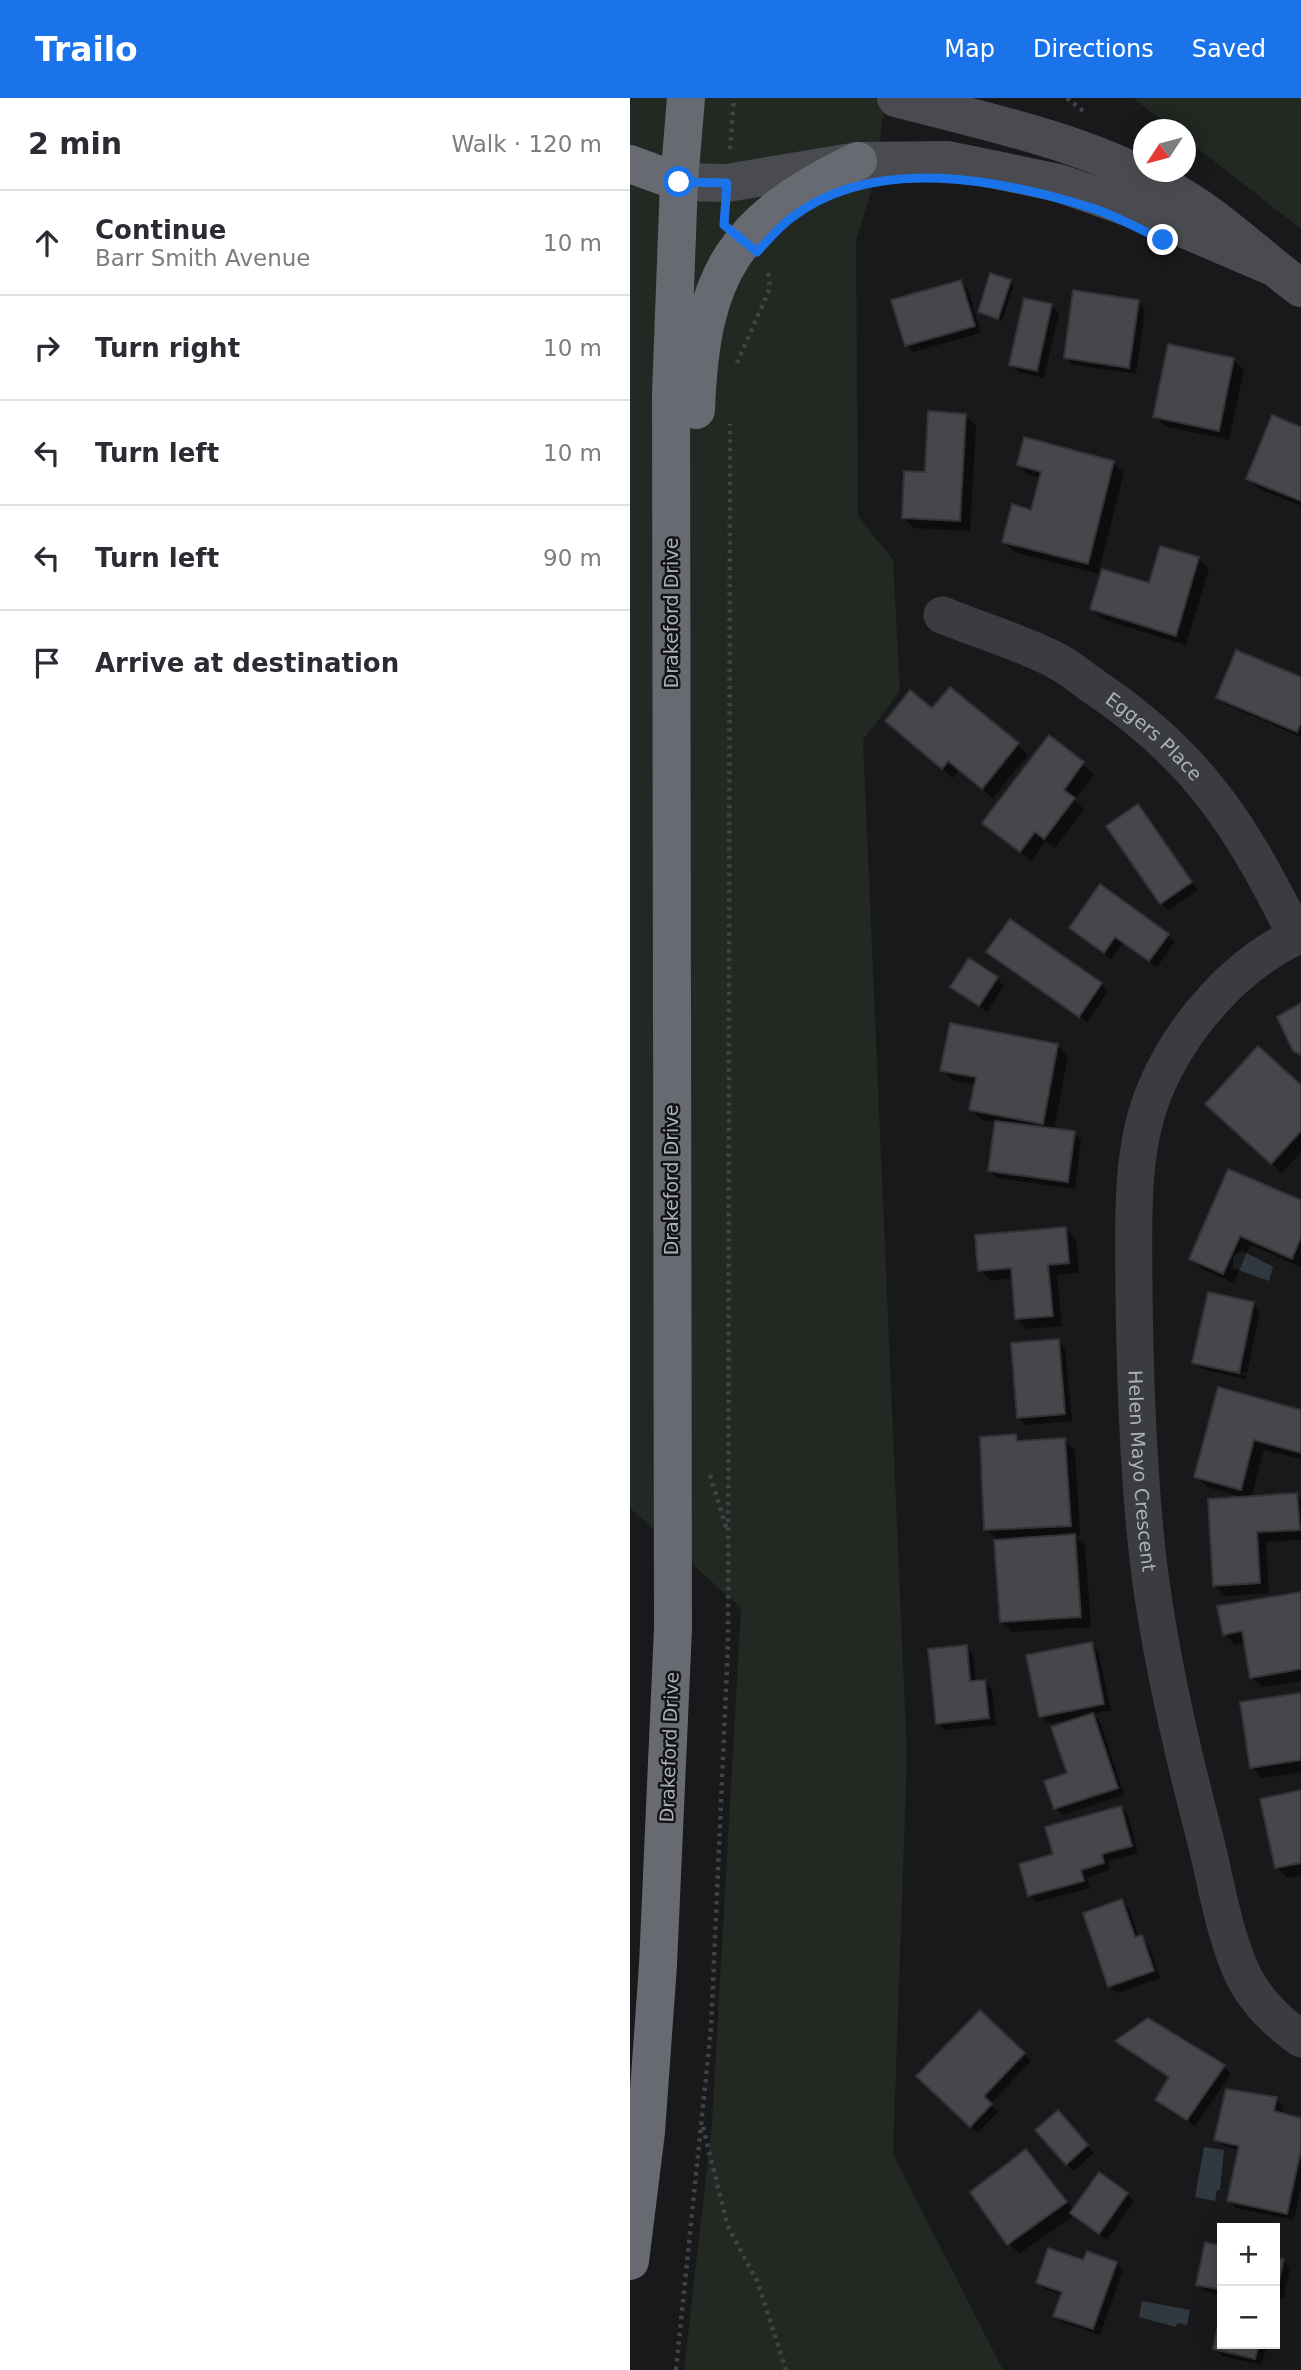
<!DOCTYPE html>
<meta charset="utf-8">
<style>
:root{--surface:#fff;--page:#f2f2f3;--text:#2b2b33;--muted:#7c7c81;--line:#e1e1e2;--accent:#1a73e8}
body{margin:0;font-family:"DejaVu Sans",sans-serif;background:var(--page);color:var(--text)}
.controls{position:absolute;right:21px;bottom:21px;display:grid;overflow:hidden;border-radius:0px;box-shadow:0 4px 18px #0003}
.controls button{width:63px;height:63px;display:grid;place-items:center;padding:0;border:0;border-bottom:2px solid var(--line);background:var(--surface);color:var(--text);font:35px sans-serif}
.compass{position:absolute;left:503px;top:21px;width:63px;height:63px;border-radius:50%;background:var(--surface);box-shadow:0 4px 18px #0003;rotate:234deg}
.stop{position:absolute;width:21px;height:21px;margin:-16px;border:5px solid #1a73e8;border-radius:50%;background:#fff}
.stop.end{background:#1a73e8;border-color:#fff;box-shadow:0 2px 7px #0008}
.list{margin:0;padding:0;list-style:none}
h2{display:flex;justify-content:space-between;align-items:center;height:91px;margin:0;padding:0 28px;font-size:30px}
h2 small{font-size:23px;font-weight:400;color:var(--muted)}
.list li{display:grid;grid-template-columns:46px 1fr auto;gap:21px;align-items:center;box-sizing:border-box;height:105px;padding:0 28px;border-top:2px solid var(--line)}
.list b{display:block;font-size:26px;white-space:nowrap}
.list p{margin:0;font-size:23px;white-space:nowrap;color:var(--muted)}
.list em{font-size:23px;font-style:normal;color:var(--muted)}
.icon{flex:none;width:38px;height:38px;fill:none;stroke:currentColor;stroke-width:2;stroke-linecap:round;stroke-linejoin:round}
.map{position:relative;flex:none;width:671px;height:2272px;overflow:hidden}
header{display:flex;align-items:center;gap:42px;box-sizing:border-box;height:98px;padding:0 35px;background:var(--accent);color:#fff}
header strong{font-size:33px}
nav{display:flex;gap:38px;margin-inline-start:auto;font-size:24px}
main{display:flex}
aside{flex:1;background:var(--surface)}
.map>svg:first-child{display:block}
.green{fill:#212922}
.water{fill:#30393f}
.shadow{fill:#0007}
.building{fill:#46474b;stroke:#333437;stroke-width:2}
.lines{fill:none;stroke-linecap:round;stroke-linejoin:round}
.path{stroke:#404347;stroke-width:4.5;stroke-dasharray:3.5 5;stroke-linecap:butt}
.street{stroke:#3a3c40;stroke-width:37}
.secondary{stroke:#494b50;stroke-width:38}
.highway{stroke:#676a71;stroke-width:38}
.route{stroke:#1a73e8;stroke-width:9}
.labels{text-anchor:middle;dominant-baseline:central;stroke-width:5;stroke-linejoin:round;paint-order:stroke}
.street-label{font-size:19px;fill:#acb1ba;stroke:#141416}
</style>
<header>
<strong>Trailo</strong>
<nav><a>Map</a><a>Directions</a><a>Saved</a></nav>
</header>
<main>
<aside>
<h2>2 min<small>Walk · 120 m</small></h2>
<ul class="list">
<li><svg class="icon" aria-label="ahead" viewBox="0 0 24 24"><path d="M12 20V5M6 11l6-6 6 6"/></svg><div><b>Continue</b><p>Barr Smith Avenue</p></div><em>10 m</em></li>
<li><svg class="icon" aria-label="right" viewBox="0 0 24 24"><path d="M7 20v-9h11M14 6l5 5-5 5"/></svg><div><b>Turn right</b></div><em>10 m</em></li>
<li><svg class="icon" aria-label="left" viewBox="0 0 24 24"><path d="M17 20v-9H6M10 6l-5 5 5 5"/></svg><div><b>Turn left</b></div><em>10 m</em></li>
<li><svg class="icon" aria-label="left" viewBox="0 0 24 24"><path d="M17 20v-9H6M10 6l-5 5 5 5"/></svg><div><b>Turn left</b></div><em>90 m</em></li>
<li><svg class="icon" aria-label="arrive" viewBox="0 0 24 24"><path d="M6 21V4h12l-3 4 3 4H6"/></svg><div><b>Arrive at destination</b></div></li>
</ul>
</aside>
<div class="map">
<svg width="671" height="2272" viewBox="0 0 671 2272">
<rect width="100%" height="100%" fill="#19191b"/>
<path class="green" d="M 0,0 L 256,0 L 242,91 L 226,142 L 228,418 L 263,462 L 270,593 L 233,642 L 277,1659 L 263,2056 L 373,2272 L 54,2272 L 82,2026 L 111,1510 L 0,1410 Z
M 503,0 L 671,0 L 671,131 L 556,41 L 556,32 L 543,31 Z"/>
<path class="water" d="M 612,1153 C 616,1155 641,1167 643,1169 L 639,1183 L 603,1170 L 603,1158 Z
M 574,2049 L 594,2052 L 590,2092 L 587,2092 L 585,2103 L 565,2099 Z
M 512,2203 L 560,2212 L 557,2227 L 547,2225 L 546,2229 L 509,2219 Z"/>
<path class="shadow" d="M 361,178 L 384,187 L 372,223 L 350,214 Z
M 330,184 L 338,191 L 351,235 L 283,254 L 276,247 Z
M 508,204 L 515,211 L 506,276 L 443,267 L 436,259 Z
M 421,207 L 429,215 L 414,280 L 388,274 L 381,266 Z
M 603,262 L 614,272 L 599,342 L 535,328 L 525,318 Z
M 335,317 L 346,328 L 340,433 L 284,430 L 273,419 Z
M 671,331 L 671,408 L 629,391 L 618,380 Z
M 483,365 L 494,375 L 468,476 L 384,454 L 374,443 L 403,414 L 411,380 L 399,377 L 389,367 Z
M 568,461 L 579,471 L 556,547 L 472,521 L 462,511 L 520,488 Z
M 671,581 L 671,639 L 595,606 L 588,599 Z
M 303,613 L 388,647 L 398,657 L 363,700 L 329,672 L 323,680 L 257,623 Z
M 419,640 L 464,676 L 444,702 L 454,711 L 425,750 L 416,743 L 401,763 L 354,725 Z
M 507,708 L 568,792 L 538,812 L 531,805 Z
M 441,830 L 538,837 L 545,844 L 527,869 L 493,845 L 481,861 Z
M 359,854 L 471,886 L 478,893 L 457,924 Z
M 339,862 L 374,887 L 357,914 L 322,889 Z
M 427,948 L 438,958 L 424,1032 L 444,1035 L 451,1042 L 445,1091 L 367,1080 L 360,1073 L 366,1024 L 352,1022 L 341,1011 L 346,987 L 323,982 L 312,972 Z
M 671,990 L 671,1054 L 652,1075 L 588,1016 Z
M 671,1104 L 671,1169 L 620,1147 L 604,1185 L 572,1171 L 561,1161 Z
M 435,1131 L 446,1141 L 449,1175 L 427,1177 L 432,1228 L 397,1231 L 387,1220 L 383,1180 L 361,1183 L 350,1172 Z
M 623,1206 L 630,1213 L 617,1275 L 570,1265 L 570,1268 L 616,1278 L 616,1281 L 572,1271 L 564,1264 Z
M 428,1243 L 435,1251 L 442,1323 L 396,1327 L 389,1320 Z
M 590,1292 L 671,1314 L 671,1361 L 634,1352 L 621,1400 L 667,1397 L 671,1402 L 671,1442 L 636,1444 L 639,1495 L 595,1498 L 585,1487 L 616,1400 L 577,1389 L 566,1378 Z
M 386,1338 L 391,1344 L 435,1342 L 445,1352 L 450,1437 L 445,1438 L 455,1448 L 461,1529 L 382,1534 L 371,1524 L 368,1443 L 356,1431 Z
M 671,1496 L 671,1583 L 632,1589 L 621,1579 L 615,1545 L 605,1546 L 595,1536 Z
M 461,1546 L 468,1553 L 481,1612 L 462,1616 L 470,1624 L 494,1697 L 433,1717 L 425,1710 L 439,1676 L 451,1621 L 418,1625 L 411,1618 Z
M 336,1549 L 343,1556 L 346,1584 L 354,1583 L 362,1591 L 366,1627 L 315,1632 L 307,1625 Z
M 671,1597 L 671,1674 L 632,1680 L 622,1669 Z
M 671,1694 L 671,1777 L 657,1780 L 647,1769 Z
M 491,1710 L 498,1717 L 508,1755 L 478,1763 L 480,1772 L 457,1779 L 460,1790 L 406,1804 L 399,1797 L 425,1758 Z
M 491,1803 L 499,1810 L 509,1840 L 518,1846 L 530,1880 L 487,1895 L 479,1888 Z
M 350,1914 L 401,1963 L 360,2006 L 368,2014 L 348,2035 L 289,1978 Z
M 488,1943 L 594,1969 L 601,1976 L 565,2028 L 527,2002 L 541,1980 Z
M 646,2001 L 653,2008 L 651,2017 L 671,2021 L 671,2090 L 664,2122 L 606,2110 L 599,2103 L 609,2052 L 594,2048 L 586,2041 Z
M 435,2022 L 464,2055 L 444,2073 L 437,2066 Z
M 396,2053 L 444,2112 L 497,2096 L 504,2103 L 477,2142 L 444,2117 L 389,2156 L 379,2145 Z
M 576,2146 L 592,2150 L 592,2197 L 575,2193 L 568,2186 Z
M 645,2161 L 653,2163 L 660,2170 L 654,2200 L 647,2198 L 645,2208 Z
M 454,2165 L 486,2165 L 493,2172 L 470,2237 L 432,2224 L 425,2217 L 432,2197 L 415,2191 L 408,2184 Z
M 592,2217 L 592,2246 L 637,2246 L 632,2267 L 592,2258 L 585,2250 Z"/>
<path class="building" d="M 360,175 L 381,182 L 368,221 L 348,214 Z
M 331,182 L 345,228 L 275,248 L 261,202 Z
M 443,192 L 509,202 L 499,270 L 434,260 Z
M 394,200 L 422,206 L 407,273 L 379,267 Z
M 538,246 L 604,260 L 589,333 L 523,319 Z
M 298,313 L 336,316 L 330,423 L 272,420 L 274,373 L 295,374 Z
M 642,317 L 671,329 L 671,403 L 616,381 Z
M 394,339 L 484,363 L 458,466 L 372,444 L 382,406 L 401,412 L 411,374 L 387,367 Z
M 530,448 L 569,459 L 546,538 L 460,511 L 472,471 L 519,485 Z
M 606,552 L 671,579 L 671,625 L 667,634 L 586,600 Z
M 320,589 L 389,645 L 352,691 L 318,663 L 312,671 L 255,623 L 280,592 L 302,610 Z
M 419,637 L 454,664 L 434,692 L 445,700 L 414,741 L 405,734 L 390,754 L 352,725 Z
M 508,706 L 562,784 L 530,806 L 476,728 Z
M 470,786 L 539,836 L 519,863 L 485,839 L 474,855 L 439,830 Z
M 380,821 L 472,885 L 449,919 L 356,854 Z
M 339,860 L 368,879 L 349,908 L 320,889 Z
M 671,905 L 671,957 L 663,953 L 647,919 Z
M 320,925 L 428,946 L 413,1026 L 339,1012 L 346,979 L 310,973 Z
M 628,948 L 671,987 L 671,1033 L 641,1066 L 575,1006 Z
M 365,1023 L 445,1033 L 438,1084 L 358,1073 Z
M 598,1071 L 671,1102 L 671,1139 L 662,1161 L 610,1138 L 593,1176 L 559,1161 Z
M 436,1129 L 439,1165 L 418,1167 L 423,1218 L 385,1221 L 381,1170 L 348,1173 L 345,1137 Z
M 578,1194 L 624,1204 L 609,1275 L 562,1265 Z
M 429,1241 L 435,1316 L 387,1320 L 381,1245 Z
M 588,1289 L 671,1312 L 671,1355 L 624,1342 L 611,1392 L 564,1379 Z
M 386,1336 L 387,1343 L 435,1340 L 441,1428 L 354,1432 L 350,1339 Z
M 667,1395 L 670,1432 L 627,1434 L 630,1485 L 583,1488 L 578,1401 Z
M 445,1436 L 451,1519 L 370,1524 L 364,1442 Z
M 671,1494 L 671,1571 L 620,1580 L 612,1533 L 593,1537 L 587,1508 Z
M 462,1544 L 474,1606 L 409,1619 L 396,1557 Z
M 337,1547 L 340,1583 L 355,1582 L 359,1620 L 306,1626 L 298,1551 Z
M 671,1595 L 671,1662 L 620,1670 L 610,1604 Z
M 463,1615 L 488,1690 L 424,1711 L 414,1683 L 437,1675 L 421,1629 Z
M 671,1692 L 671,1765 L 645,1770 L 630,1701 Z
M 491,1708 L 502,1748 L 472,1756 L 474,1765 L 451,1772 L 454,1783 L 398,1798 L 389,1766 L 423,1756 L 415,1729 Z
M 492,1801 L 505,1839 L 512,1837 L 524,1873 L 478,1889 L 453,1815 Z
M 350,1912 L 395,1955 L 354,1998 L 362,2006 L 340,2029 L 286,1978 Z
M 518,1920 L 595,1967 L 557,2022 L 525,2002 L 539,1979 L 485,1943 Z
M 596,1991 L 647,1999 L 644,2013 L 671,2020 L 671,2052 L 657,2116 L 597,2103 L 609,2048 L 584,2042 Z
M 428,2012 L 458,2047 L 436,2067 L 405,2032 Z
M 396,2051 L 437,2104 L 377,2147 L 340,2094 Z
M 469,2074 L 498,2095 L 469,2136 L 440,2115 Z
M 575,2144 L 592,2148 L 592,2192 L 566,2187 Z
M 418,2150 L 453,2162 L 457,2153 L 487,2164 L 463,2231 L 423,2218 L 432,2194 L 406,2185 Z
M 645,2159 L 654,2161 L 647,2193 L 645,2193 Z
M 592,2209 L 592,2246 L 629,2246 L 625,2261 L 583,2251 Z"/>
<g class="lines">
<path class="path" d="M 437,0 L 453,13
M 100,51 L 104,0
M 107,265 L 140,190 L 138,173
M 80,1377 L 97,1432
M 73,2029 L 98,2129 L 127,2183 L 156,2272
M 46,2272 L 81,1930 L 98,1547 L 100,326"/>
<g class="street">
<path id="s1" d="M 312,517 C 349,532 390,544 425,562 C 441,570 455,583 469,592 C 570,661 613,731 666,838"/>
<path id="s2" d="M 671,836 C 607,865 552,927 525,992 C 499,1053 504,1130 504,1195 C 505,1284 508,1373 518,1461 C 529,1555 551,1649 575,1740 C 585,1780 592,1824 607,1863 C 619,1897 643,1921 671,1941"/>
</g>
<path class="secondary" d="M 266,0 C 362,25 466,46 552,99 C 594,124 631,161 671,190
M 49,84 L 97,85 L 228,63 L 318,62 L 429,85 L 531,121 L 643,169"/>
<path class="highway" d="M 0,66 L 49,84
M 66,312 C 71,175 104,122 228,63
M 0,2163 L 16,2034 L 28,1867 L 43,1530 L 41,296 L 49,84 L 56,0"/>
</g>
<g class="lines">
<path class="route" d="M 49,84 L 97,85 L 94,127 L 127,154 C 138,142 149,129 161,120 C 245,55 373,82 465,111 C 488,119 511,132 533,142"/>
</g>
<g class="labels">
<g class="street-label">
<text transform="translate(41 515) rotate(-90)">Drakeford Drive</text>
<text stroke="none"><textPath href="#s1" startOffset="247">Eggers Place</textPath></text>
<text transform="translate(41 1082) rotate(-90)">Drakeford Drive</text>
<text stroke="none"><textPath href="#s2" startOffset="602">Helen Mayo Crescent</textPath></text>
<text transform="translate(39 1649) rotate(-88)">Drakeford Drive</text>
</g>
</g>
</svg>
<div class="controls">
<button>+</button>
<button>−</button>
</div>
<svg class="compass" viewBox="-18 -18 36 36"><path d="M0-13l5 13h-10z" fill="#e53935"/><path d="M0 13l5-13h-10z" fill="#7c7c81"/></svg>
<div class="stop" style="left:49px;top:84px"></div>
<div class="stop end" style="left:533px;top:142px"></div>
</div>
</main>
